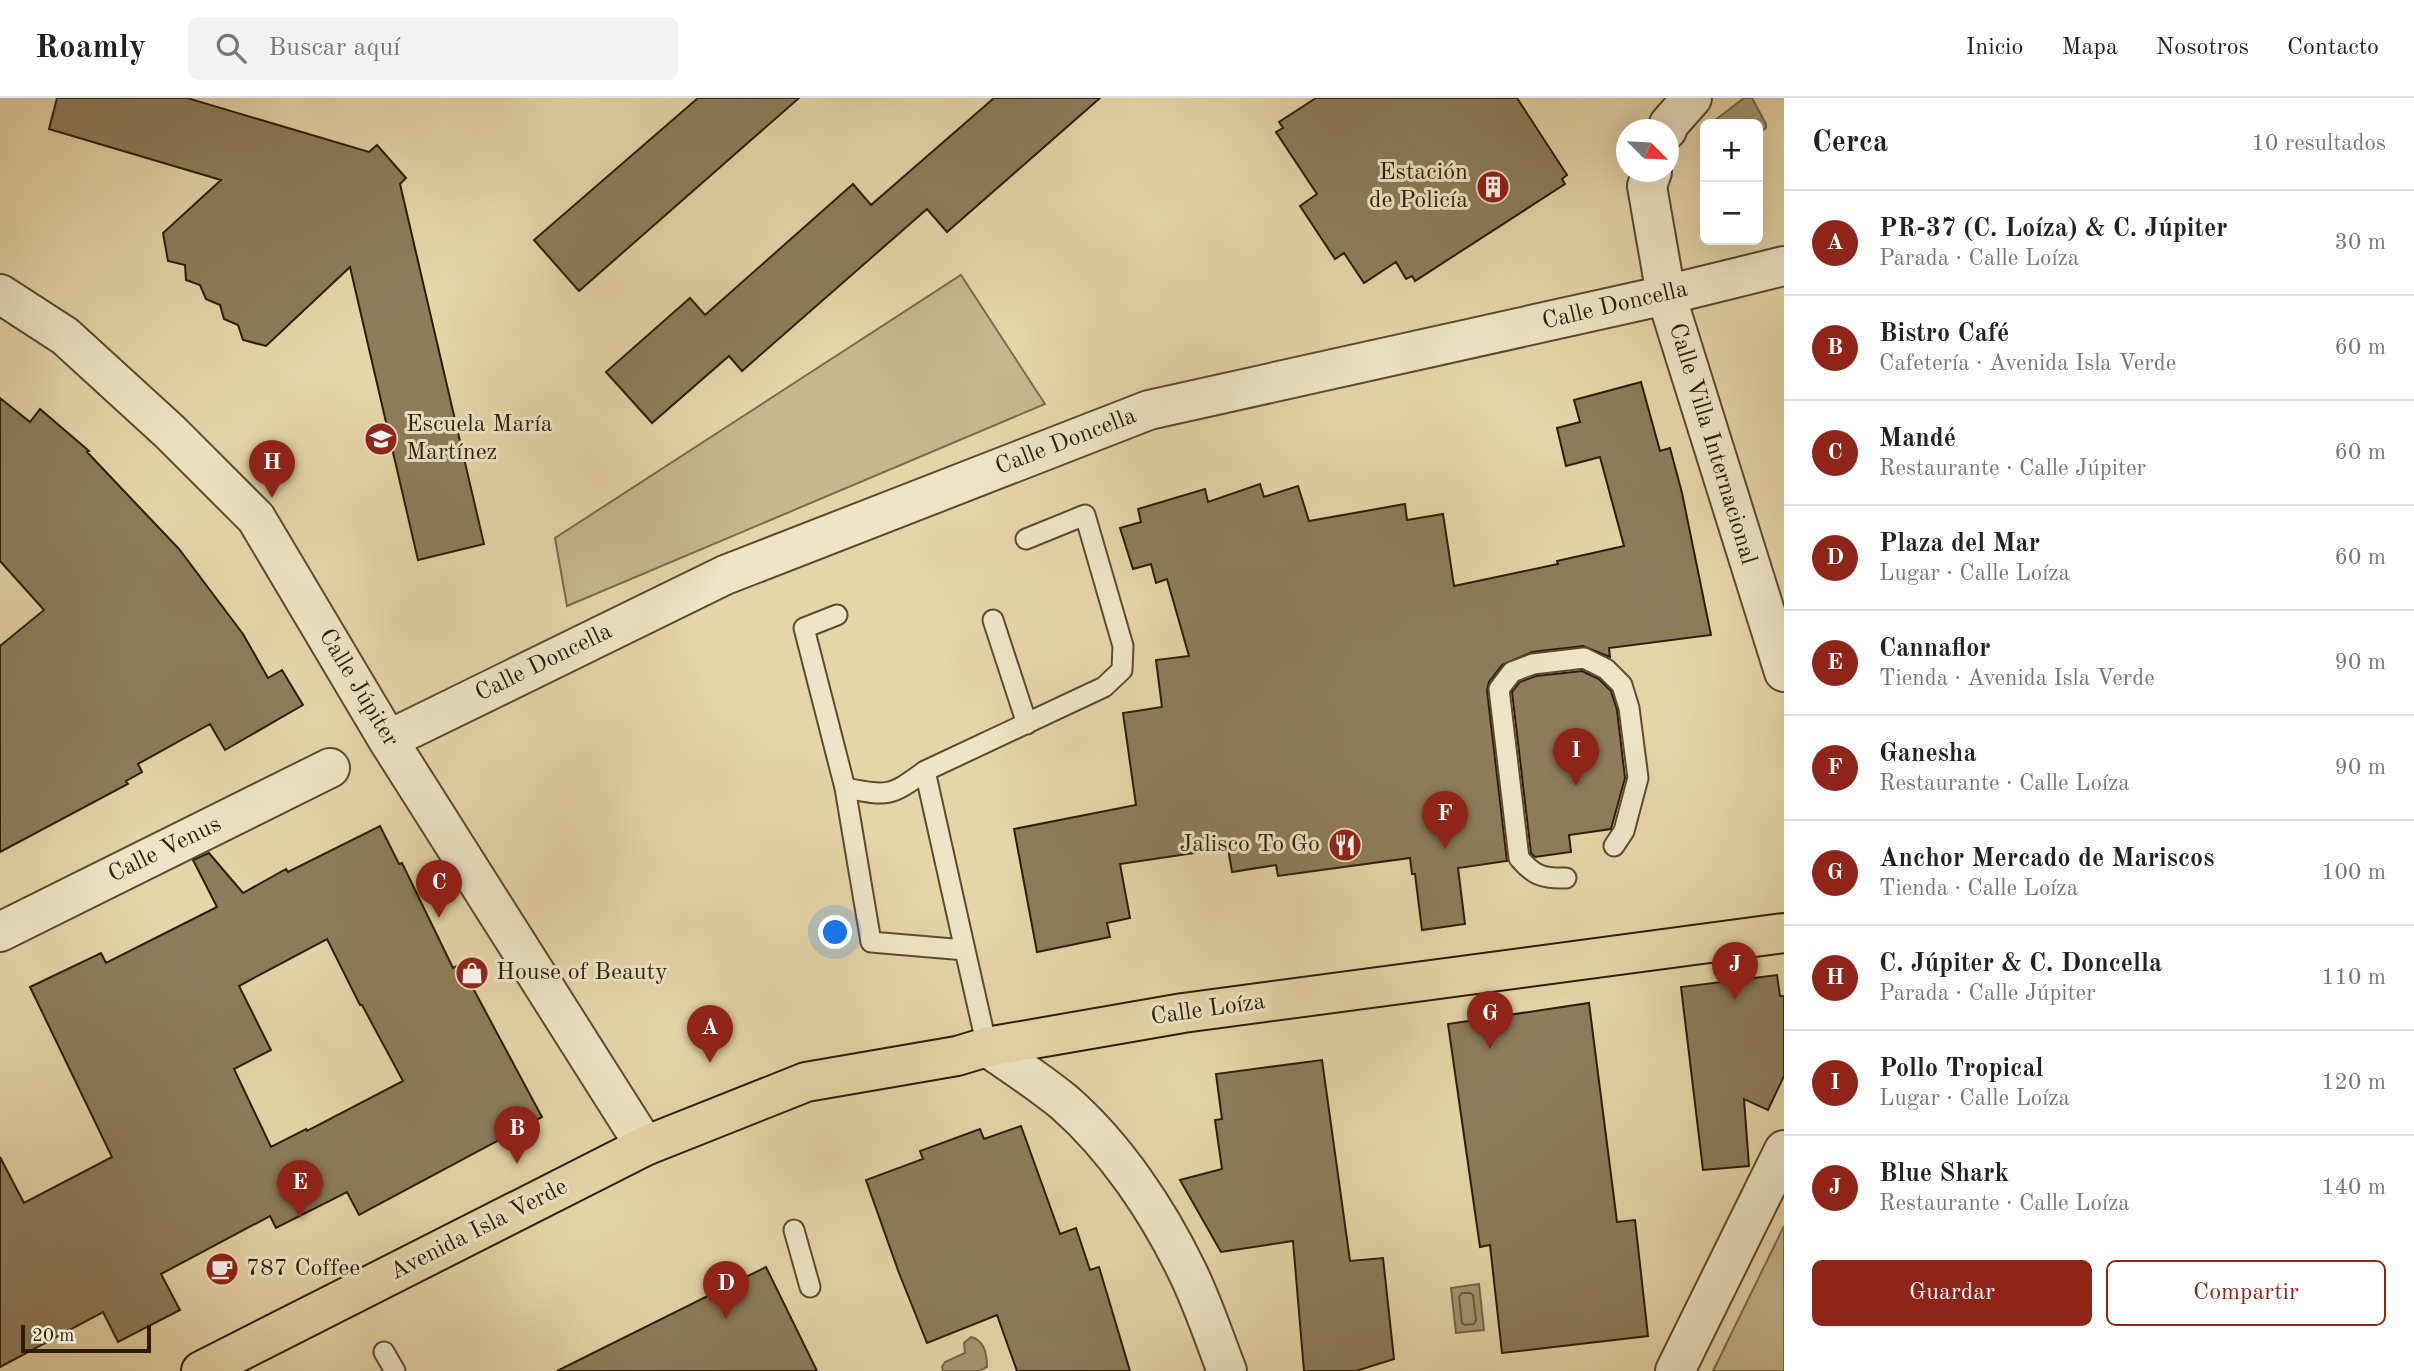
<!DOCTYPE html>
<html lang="es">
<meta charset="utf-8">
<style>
:root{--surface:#fff;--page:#f2f2f2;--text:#222;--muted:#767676;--line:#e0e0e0;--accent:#8f2418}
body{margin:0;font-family:"Old Standard TT",serif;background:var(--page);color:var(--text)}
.controls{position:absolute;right:21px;top:21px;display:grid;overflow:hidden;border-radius:10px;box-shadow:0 7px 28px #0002}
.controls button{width:63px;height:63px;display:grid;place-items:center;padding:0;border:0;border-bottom:2px solid var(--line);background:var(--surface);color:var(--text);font:35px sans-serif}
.compass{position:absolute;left:1616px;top:21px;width:63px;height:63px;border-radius:50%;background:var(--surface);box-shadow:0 7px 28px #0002;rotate:114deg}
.scale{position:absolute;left:21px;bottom:18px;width:130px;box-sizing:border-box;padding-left:7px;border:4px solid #2e1c0a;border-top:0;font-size:19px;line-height:24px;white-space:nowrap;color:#2e1c0a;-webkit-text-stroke:5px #efe4c7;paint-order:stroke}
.you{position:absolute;left:836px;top:835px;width:24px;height:24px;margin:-18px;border:5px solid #fff;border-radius:50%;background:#1a73e8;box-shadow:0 0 0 10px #1a73e833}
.badge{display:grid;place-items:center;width:46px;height:46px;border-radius:50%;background:var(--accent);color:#fff;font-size:23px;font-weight:700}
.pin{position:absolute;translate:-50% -58px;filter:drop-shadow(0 2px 4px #0008)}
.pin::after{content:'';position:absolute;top:37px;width:24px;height:21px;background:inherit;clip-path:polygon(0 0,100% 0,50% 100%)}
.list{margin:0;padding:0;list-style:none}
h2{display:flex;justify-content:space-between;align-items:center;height:91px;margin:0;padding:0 28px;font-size:30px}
h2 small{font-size:23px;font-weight:400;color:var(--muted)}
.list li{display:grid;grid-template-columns:46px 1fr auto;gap:21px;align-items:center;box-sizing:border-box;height:105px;padding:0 28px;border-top:2px solid var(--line)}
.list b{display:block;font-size:26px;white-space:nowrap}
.list p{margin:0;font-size:23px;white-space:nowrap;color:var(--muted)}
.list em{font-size:23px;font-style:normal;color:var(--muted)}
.actions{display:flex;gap:14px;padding:21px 28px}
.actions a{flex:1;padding:16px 0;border:2px solid var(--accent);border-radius:10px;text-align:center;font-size:24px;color:var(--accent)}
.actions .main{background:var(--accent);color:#fff}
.icon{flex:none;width:38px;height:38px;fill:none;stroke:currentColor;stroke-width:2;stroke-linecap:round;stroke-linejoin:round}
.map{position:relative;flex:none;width:1784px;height:1273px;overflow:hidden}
header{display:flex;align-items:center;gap:42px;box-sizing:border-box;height:98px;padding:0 35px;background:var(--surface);border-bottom:2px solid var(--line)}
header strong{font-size:33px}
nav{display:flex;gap:38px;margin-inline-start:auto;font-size:24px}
.search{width:490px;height:63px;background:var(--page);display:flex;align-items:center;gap:18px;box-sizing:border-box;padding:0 24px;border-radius:10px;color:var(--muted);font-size:26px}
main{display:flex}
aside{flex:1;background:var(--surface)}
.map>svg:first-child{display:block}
.green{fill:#c7b68e;stroke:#7a694c;stroke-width:2}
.water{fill:#a79673;stroke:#776549;stroke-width:2}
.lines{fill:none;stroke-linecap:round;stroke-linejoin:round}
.shore{stroke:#6a593e;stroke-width:2}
.building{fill:#8e7c5d;stroke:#2e1c0a;stroke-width:2;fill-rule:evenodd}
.service-casing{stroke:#5c4a32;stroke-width:23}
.minor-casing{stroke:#5c4a32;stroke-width:42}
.primary-casing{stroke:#2e1c0a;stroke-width:42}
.service{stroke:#efe4c7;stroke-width:19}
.minor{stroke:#efe4c7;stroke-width:38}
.primary{stroke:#e6d5a9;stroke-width:38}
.labels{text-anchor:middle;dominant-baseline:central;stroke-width:6;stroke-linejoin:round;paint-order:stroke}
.poi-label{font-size:24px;fill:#2e1c0a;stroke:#efe4c7;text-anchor:start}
.street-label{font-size:24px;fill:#2e1c0a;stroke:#efe4c7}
</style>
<header>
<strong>Roamly</strong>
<div class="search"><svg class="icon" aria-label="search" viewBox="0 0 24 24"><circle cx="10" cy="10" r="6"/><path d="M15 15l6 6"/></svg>Buscar aquí</div>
<nav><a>Inicio</a><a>Mapa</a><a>Nosotros</a><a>Contacto</a></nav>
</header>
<main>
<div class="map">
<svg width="1784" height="1273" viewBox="0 0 1784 1273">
<rect width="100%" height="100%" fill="#e6d5a9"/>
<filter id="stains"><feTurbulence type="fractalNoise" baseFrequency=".00286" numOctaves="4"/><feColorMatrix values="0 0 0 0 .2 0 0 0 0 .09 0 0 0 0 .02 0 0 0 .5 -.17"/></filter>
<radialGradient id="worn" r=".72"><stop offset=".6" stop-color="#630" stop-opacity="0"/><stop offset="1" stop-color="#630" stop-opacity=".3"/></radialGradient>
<path class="green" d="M 961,177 L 1045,306 L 567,508 L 555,440 Z
M 1784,1128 L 1784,1273 L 1713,1273 Z"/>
<path class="water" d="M 1744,0 L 1752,0 L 1766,26 L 1766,30 L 1760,34 L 1758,40 L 1758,26 L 1710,26 Z
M 1479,1186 L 1484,1232 L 1456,1235 L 1451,1190 Z
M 971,1239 C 984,1242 987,1257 987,1269 L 979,1273 L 943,1273 L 942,1269 L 945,1264 L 965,1255 L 964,1245 Z"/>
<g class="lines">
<path class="shore" d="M 1462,1195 L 1470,1195 L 1473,1197 L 1476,1222 L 1474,1226 L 1465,1227 L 1462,1225 L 1459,1199 Z"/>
</g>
<path class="building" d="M 57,0 L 187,0 L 369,54 L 377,47 L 406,80 L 400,86 L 484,446 L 418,462 L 350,169 L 266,248 L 243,242 L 238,227 L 224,221 L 220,207 L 206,201 L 200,187 L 186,182 L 185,167 L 168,163 L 163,135 L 221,82 L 49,31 Z
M 698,0 L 799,0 L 579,193 L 534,142 Z
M 994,0 L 1100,0 L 947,134 L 927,111 L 742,273 L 729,258 L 652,325 L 606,274 L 690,200 L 705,217 L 853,86 L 871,107 Z
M 1316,0 L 1517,0 L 1567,77 L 1562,81 L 1565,86 L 1415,183 L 1412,178 L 1406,181 L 1396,164 L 1364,185 L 1344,155 L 1335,161 L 1300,108 L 1317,96 L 1276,34 L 1283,30 L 1279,24 Z
M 1641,284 L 1660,353 L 1670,350 L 1682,395 L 1711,537 L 1609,550 L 1610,559 L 1583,548 L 1532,554 L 1502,567 L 1489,584 L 1487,592 L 1507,763 L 1458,770 L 1465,826 L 1422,832 L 1415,776 L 1412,776 L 1410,760 L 1278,778 L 1276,767 L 1232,774 L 1228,750 L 1120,766 L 1130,820 L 1107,825 L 1110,839 L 1037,854 L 1014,731 L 1136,707 L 1123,615 L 1162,609 L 1156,562 L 1189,558 L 1167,481 L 1156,485 L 1151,466 L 1133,471 L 1120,430 L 1141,424 L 1138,411 L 1205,391 L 1208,404 L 1260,386 L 1264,399 L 1298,388 L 1309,423 L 1405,406 L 1407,422 L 1443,416 L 1454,488 L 1558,466 L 1557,463 L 1624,448 L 1600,359 L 1566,368 L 1557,330 L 1580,324 L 1574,302 Z
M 0,300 L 30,324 L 40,311 L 89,353 L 87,354 L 179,451 L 243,536 L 268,580 L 282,572 L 303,607 L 225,652 L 210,626 L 138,666 L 142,674 L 126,683 L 128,686 L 0,754 L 0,548 L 44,512 L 0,463 Z
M 1582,573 L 1599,581 L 1611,593 L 1617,612 L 1625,680 L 1611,731 L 1569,737 L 1571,754 L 1535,759 L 1531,755 L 1512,594 L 1520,584 L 1536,578 Z
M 380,728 L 399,766 L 402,765 L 453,870 L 460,866 L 542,1019 L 359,1117 L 347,1094 L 276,1130 L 270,1118 L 161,1176 L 180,1212 L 118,1244 L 103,1214 L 0,1269 L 0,1059 L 24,1105 L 112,1059 L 30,889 L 101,855 L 106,865 L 217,809 L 193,762 L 209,755 L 243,795 L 286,771 L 288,774 ZM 327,841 L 360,907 L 362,907 L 403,983 L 307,1033 L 306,1031 L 271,1049 L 234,971 L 271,952 L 239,888 Z
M 1777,877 L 1780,898 L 1784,898 L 1784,978 L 1768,1012 L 1744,1001 L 1749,1068 L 1703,1072 L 1681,889 Z
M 1589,905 L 1617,1124 L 1635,1122 L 1648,1238 L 1502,1255 L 1490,1147 L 1480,1149 L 1448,926 Z
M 1322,962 L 1350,1163 L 1383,1160 L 1394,1261 L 1356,1273 L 1304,1273 L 1293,1143 L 1221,1154 L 1180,1082 L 1222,1071 L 1215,1022 L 1222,1021 L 1216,976 Z
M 1021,1028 L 1060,1136 L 1076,1130 L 1090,1172 L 1099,1169 L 1130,1273 L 1017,1273 L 997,1217 L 927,1245 L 899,1175 L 866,1082 L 923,1061 L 920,1053 L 980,1031 L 984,1041 Z
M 766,1169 L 817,1273 L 557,1273 Z"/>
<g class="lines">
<defs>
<path id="service" d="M 837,517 L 804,530 L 845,690 L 871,844 L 965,852 L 925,673 L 1104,589 L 1122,572 L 1123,548 L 1085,417 L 1026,441
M 993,522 L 1027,626
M 845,690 C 888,698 890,699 925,673
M 1566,780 C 1543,781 1533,777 1519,760 L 1499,591 L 1512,574 L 1533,566 L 1584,560 L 1606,571 L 1622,587 L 1629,610 L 1638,680 L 1624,733 L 1614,748
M 965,852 L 987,949
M 794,1132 L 810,1189
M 384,1254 L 395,1273"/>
<path id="minor" d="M 1667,32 L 1669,26 L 1692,0
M 1652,74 L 1647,88 L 1666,197 L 1784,574
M 0,196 L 65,238 L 170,334 L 256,420 L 388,642 L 645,1048
M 388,642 L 725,477 L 1149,312 L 1666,197 L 1784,168
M 0,834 L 330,670
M 987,949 C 1013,967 1041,985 1065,1005 C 1116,1050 1158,1113 1187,1173 C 1203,1205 1214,1240 1227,1273
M 1675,1273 L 1784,1052"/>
<path id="primary" d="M 201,1273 L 645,1048 L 806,984 L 957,958 L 987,949 L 1183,915 L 1784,835"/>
</defs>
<use href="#service" class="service-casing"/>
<use href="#minor" class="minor-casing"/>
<use href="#primary" class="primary-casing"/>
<use href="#service" class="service"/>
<use href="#minor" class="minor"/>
<use href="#primary" class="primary"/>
</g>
<defs>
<symbol id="building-disc" viewBox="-11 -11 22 22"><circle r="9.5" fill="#8f2418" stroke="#efe4c7"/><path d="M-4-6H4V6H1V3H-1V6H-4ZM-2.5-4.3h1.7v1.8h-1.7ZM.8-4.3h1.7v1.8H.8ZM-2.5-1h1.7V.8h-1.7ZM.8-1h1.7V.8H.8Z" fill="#fff"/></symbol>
<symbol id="school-disc" viewBox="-11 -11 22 22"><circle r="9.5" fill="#8f2418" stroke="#efe4c7"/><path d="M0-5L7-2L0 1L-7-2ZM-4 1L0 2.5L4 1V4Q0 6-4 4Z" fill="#fff"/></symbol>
<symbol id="restaurant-disc" viewBox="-11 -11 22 22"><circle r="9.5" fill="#8f2418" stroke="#efe4c7"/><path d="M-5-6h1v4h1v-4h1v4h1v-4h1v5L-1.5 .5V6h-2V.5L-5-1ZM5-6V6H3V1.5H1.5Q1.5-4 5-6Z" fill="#fff"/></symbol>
<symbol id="shop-disc" viewBox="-11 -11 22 22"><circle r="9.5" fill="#8f2418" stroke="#efe4c7"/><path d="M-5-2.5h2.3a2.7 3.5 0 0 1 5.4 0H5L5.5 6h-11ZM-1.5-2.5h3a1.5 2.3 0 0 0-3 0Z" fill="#fff"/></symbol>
<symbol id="cafe-disc" viewBox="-11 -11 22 22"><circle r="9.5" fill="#8f2418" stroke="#efe4c7"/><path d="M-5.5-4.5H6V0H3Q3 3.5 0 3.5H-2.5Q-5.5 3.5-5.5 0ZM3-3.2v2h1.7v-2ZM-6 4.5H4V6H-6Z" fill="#fff"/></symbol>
</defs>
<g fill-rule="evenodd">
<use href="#building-disc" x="1474" y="70" width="38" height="38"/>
<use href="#school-disc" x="362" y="322" width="38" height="38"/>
<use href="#restaurant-disc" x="1326" y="728" width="38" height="38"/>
<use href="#shop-disc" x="453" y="856" width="38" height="38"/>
<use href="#cafe-disc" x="203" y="1152" width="38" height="38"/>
</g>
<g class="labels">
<g class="poi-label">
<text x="1468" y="75" text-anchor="end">Estación<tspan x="1468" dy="28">de Policía</tspan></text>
<text x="406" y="327">Escuela María<tspan x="406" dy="28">Martínez</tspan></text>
<text x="1320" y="747" text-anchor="end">Jalisco To Go</text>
<text x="496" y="875">House of Beauty</text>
<text x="246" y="1171">787 Coffee</text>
</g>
<g class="street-label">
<text transform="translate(1615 208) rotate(-13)">Calle Doncella</text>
<text transform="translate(1066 344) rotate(-21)">Calle Doncella</text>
<text transform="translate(1712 346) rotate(73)">Calle Villa Internacional</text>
<text transform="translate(544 565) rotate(-26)">Calle Doncella</text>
<text transform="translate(358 590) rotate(59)">Calle Júpiter</text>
<text transform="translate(165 752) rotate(-26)">Calle Venus</text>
<text transform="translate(1208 912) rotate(-8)">Calle Loíza</text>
<text transform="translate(479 1132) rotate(-27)">Avenida Isla Verde</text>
</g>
</g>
<rect width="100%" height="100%" filter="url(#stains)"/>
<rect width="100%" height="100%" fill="url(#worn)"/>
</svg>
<div class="controls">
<button>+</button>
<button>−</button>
</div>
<svg class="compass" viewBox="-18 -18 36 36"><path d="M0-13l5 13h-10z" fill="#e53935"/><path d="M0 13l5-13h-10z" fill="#767676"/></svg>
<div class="scale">20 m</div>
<div class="you"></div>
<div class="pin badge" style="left:710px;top:965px">A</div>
<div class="pin badge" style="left:517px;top:1066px">B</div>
<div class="pin badge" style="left:439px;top:820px">C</div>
<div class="pin badge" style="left:726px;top:1221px">D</div>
<div class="pin badge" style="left:300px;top:1120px">E</div>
<div class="pin badge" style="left:1445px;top:751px">F</div>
<div class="pin badge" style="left:1490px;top:951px">G</div>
<div class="pin badge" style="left:272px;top:400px">H</div>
<div class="pin badge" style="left:1576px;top:688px">I</div>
<div class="pin badge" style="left:1735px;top:902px">J</div>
</div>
<aside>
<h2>Cerca<small>10 resultados</small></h2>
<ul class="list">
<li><span class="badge">A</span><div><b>PR-37 (C. Loíza) &amp; C. Júpiter</b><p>Parada · Calle Loíza</p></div><em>30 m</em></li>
<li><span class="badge">B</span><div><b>Bistro Café</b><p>Cafetería · Avenida Isla Verde</p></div><em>60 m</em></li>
<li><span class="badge">C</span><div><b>Mandé</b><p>Restaurante · Calle Júpiter</p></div><em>60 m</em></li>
<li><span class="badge">D</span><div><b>Plaza del Mar</b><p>Lugar · Calle Loíza</p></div><em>60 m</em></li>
<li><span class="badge">E</span><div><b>Cannaflor</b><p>Tienda · Avenida Isla Verde</p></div><em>90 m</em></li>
<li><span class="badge">F</span><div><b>Ganesha</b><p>Restaurante · Calle Loíza</p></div><em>90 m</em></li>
<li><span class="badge">G</span><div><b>Anchor Mercado de Mariscos</b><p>Tienda · Calle Loíza</p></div><em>100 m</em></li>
<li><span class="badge">H</span><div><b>C. Júpiter &amp; C. Doncella</b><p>Parada · Calle Júpiter</p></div><em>110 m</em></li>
<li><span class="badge">I</span><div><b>Pollo Tropical</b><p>Lugar · Calle Loíza</p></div><em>120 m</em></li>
<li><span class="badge">J</span><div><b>Blue Shark</b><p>Restaurante · Calle Loíza</p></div><em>140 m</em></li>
</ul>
<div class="actions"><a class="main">Guardar</a><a>Compartir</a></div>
</aside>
</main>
